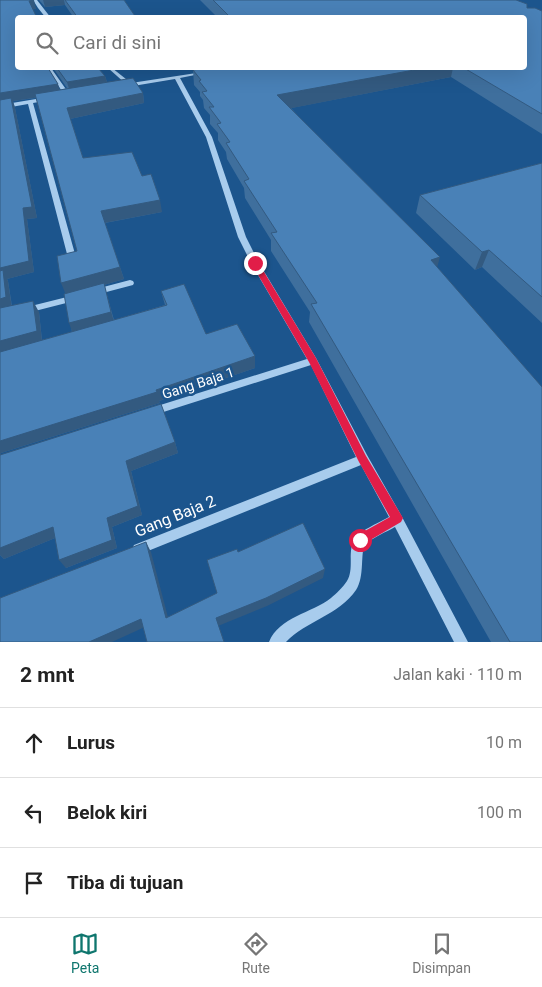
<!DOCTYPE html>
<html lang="id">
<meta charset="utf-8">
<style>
:root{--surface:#fff;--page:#f2f2f2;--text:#222;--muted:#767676;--line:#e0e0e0;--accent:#0f766e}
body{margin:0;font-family:Roboto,sans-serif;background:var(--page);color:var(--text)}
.stop{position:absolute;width:15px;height:15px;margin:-11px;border:4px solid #e11d48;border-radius:50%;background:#fff}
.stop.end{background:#e11d48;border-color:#fff;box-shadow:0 1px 5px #0008}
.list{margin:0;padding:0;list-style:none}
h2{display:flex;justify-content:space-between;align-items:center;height:65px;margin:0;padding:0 20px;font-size:21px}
h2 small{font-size:16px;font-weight:400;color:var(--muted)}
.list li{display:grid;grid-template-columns:32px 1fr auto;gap:15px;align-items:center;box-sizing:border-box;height:70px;padding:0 20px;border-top:1px solid var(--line)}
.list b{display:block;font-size:19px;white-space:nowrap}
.list em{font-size:16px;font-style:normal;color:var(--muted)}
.icon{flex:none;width:28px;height:28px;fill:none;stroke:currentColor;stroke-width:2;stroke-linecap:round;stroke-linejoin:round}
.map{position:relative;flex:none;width:542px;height:642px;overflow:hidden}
.search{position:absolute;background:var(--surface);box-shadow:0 5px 20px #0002;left:15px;right:15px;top:15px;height:55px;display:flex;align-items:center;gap:12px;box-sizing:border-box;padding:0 18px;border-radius:5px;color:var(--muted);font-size:19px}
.sheet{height:275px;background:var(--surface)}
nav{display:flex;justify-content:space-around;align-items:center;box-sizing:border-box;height:70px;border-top:1px solid var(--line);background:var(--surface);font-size:14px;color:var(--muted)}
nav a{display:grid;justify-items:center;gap:2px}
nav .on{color:var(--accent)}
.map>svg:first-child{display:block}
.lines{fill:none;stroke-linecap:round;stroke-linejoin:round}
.minor{fill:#a8cced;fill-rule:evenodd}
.wall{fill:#3f6f9d;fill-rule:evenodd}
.shaded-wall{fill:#335a80}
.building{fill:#4981b7;stroke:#335a80}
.route{fill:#e11d48}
.labels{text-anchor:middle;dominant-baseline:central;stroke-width:5;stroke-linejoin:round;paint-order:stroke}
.street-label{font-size:14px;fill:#fff;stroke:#1c558d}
.near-street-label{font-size:16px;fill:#fff;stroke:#1c558d}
</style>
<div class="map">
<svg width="542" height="642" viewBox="0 0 542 642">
<rect width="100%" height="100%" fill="#1c558d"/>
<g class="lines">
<path class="minor" d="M 33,0 L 37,0 L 51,18 L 46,18 L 38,8 Z
M 47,68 L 51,68 L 70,95 L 69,96 L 65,96 Z
M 108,68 L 112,68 L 131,83 L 203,72 L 205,73 L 180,78 L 212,137 L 246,237 L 259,263 L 316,358 L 367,455 L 401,515 L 468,642 L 454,642 L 395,527 C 388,531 370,539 365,545 C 360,552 365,577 356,590 C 339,615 306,621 286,642 L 269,642 C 279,617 312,613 331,598 C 336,594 343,587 347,581 C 355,568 346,550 356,537 C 360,531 382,521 389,517 L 361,465 L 138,555 L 134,553 L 132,549 L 134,545 L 356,457 L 311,365 L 154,415 L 150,414 L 149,411 L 150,408 L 154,407 L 307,359 L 251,263 L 238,237 L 206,137 L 175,79 L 127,87 L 124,85 L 126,84 Z
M 48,97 L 51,99 L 50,100 L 33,103 L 75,254 L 71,256 L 67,254 L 28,104 L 0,109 L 0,105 Z
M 130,280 L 133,281 L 134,283 L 133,285 L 95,295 L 91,292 L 92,290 Z
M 75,295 L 78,296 L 79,298 L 78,300 L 27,313 L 23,310 L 27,307 Z"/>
</g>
<path class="wall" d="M 0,0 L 36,9 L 33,9 L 18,18 L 60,90 L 67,88 L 53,68 L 98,68 L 105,76 L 107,82 L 143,93 L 144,103 L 70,119 L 83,158 L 142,176 L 162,212 L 105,223 L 124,279 L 104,285 L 114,320 L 165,305 L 161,291 L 206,334 L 255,356 L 255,368 L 159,401 L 160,403 L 1,453 L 0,455 L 175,442 L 178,453 L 131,471 L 142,515 L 112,527 L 117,548 L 66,568 L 55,538 L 4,559 L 0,555 ZM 36,98 L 77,251 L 65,293 L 72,332 L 42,340 L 39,312 L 12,306 L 8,281 L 7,279 L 34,272 L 27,219 L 37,218 L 15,108 L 13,101 Z
M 39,0 L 124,0 L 136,18 L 74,18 L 65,5 L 45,7 Z
M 200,0 L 516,0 L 527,8 L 542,11 L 542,134 L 451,77 L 291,108 L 437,268 L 542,642 L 491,642 L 309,322 L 310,312 L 271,251 L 271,240 L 245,198 L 244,188 L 227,159 L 226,152 L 218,140 L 218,133 L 210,124 L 210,115 L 204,108 L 203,100 L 200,96 L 200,92 L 194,85 L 193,70 L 206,68 L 524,68 L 524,18 L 218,18 Z
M 542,163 L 542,323 L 482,267 L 475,270 L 416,213 L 420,195 Z"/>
<path class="shaded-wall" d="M 34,0 L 36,9 L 31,9 L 29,1 Z
M 43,0 L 64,0 L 65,5 L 45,7 Z
M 425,68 L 453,68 L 451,77 L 277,111 L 277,95 Z
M 105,76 L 108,85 L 70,92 L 67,82 Z
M 58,84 L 61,94 L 13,101 L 15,108 L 37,218 L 27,219 L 34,272 L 7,279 L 8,281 L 12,309 L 0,312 L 0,93 Z
M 143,93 L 144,103 L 70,119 L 67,108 Z
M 160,200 L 162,212 L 104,223 L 101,211 Z
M 489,250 L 482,267 L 475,270 L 482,252 Z
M 440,257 L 435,275 L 431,260 Z
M 120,267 L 124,279 L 104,285 L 114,322 L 73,334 L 69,323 L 66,295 L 61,283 Z
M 33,301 L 39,312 L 42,342 L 0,354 L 0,341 Z
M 255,356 L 255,368 L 159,401 L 160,403 L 1,453 L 0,457 L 0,441 L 156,390 Z
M 175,442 L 178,453 L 131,471 L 142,515 L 112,527 L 117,548 L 66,568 L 59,560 L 107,518 L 126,461 Z
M 53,527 L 60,536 L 4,559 L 0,555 L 0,548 Z
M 146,542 L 151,552 L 170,625 L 166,618 Z
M 325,569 L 323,578 L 267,606 L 218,626 L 216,618 Z
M 141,619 L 147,626 L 112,642 L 89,642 Z"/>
<path class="building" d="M 0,0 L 34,0 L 29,1 L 37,18 L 18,18 L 18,68 L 48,68 L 58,84 L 0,93 Z
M 65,0 L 124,0 L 135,16 L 132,16 L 133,18 L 78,18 Z
M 213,0 L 516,0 L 527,4 L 527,8 L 535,8 L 542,11 L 542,114 L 464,68 L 524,68 L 524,18 L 231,18 Z
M 57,68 L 98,68 L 105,76 L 67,82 Z
M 206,68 L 425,68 L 277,95 L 440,257 L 431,260 L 542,387 L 542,642 L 510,642 L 311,304 L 317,303 L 271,233 L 277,232 L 244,181 L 249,179 L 226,143 L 230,142 L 217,124 L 221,123 L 209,107 L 214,107 L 202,92 L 207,91 L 199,81 L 201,80 L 193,70 Z
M 133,78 L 143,93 L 67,108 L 83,158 L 132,152 L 142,176 L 151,174 L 160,200 L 101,211 L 120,267 L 61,283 L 57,256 L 77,251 L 35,94 Z
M 11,98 L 32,207 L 23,208 L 29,261 L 0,268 L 0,100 Z
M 542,163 L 542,297 L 489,250 L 482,252 L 420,195 Z
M 3,270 L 6,297 L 0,299 L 0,271 Z
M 104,283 L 111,312 L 69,323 L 64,294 Z
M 184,284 L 206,334 L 237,324 L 255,356 L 156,390 L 157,392 L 0,441 L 0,352 L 167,305 L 161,291 Z
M 33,301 L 37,331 L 0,341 L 0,308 Z
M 161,404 L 175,442 L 126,461 L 138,506 L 107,518 L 112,540 L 59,560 L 53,527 L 0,548 L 0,455 Z
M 303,523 L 325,569 L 266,598 L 216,618 L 224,642 L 147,642 L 141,619 L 89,642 L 0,642 L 0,598 L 146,542 L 166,618 L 217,593 L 207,560 L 237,549 L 238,552 Z"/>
<path class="route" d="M 253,262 L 258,262 L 316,358 L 366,456 L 403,518 L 401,522 L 360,546 L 355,540 L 356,536 L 390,517 L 359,462 L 309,362 L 251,263 Z"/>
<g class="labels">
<g class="street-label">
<text transform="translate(198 383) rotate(-18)">Gang Baja 1</text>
</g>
<g class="near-street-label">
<text transform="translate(175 516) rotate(-22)">Gang Baja 2</text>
</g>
</g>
</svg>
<div class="stop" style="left:360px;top:540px"></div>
<div class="stop end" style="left:255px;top:263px"></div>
<div class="search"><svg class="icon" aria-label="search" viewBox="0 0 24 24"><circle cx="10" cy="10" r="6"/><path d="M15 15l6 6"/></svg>Cari di sini</div>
</div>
<section class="sheet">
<h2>2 mnt<small>Jalan kaki · 110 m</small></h2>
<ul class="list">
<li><svg class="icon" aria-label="ahead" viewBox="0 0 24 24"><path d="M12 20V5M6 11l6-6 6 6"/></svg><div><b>Lurus</b></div><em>10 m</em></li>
<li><svg class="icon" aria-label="left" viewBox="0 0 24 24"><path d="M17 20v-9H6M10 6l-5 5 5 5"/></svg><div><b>Belok kiri</b></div><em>100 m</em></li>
<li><svg class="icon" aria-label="arrive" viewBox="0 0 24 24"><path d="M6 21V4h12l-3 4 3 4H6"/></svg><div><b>Tiba di tujuan</b></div></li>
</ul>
</section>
<nav>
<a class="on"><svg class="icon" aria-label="map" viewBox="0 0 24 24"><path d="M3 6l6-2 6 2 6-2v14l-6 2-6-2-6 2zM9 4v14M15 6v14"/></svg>Peta</a>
<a><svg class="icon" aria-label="directions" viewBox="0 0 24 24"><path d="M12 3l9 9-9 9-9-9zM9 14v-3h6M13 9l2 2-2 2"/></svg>Rute</a>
<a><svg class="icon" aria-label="saved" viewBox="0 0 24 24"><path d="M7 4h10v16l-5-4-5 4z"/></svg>Disimpan</a>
</nav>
